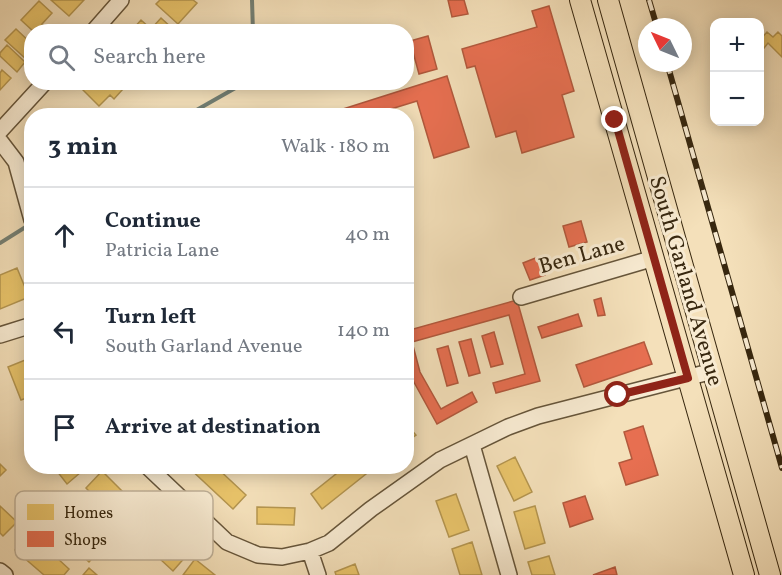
<!DOCTYPE html>
<meta charset="utf-8">
<style>
:root{--surface:#fff;--page:#f2f2f3;--text:#1f2937;--muted:#747a83;--line:#e0e1e3}
body{margin:0;font-family:Vollkorn,serif;background:var(--page);color:var(--text)}
.controls{position:absolute;right:18px;top:18px;display:grid;overflow:hidden;border-radius:12px;box-shadow:0 3px 15px #0003}
.controls button{width:54px;height:54px;display:grid;place-items:center;padding:0;border:0;border-bottom:2px solid var(--line);background:var(--surface);color:var(--text);font:30px sans-serif}
.compass{position:absolute;left:638px;top:18px;width:54px;height:54px;border-radius:50%;background:var(--surface);box-shadow:0 3px 15px #0003;rotate:313deg}
.stop{position:absolute;width:18px;height:18px;margin:-14px;border:4px solid #8f2418;border-radius:50%;background:#fff}
.stop.end{background:#8f2418;border-color:#fff;box-shadow:0 2px 6px #0008}
.list{margin:0;padding:0;list-style:none}
h2{display:flex;justify-content:space-between;align-items:center;height:78px;margin:0;padding:0 24px;font-size:26px}
h2 small{font-size:20px;font-weight:400;color:var(--muted)}
.list li{display:grid;grid-template-columns:39px 1fr auto;gap:18px;align-items:center;box-sizing:border-box;height:96px;padding:0 24px;border-top:2px solid var(--line)}
.list b{display:block;font-size:22px;white-space:nowrap}
.list p{margin:0;font-size:20px;white-space:nowrap;color:var(--muted)}
.list em{font-size:20px;font-style:normal;color:var(--muted)}
.icon{flex:none;width:33px;height:33px;fill:none;stroke:currentColor;stroke-width:2;stroke-linecap:round;stroke-linejoin:round}
.map{position:relative;flex:none;width:782px;height:575px;overflow:hidden}
.search{position:absolute;background:var(--surface);box-shadow:0 3px 15px #0003;left:24px;top:24px;width:390px;height:66px;display:flex;align-items:center;gap:15px;box-sizing:border-box;padding:0 21px;border-radius:24px;color:var(--muted);font-size:22px}
.panel{position:absolute;background:var(--surface);box-shadow:0 3px 15px #0003;left:24px;top:108px;width:390px;height:366px;border-radius:24px}
.map>svg:first-child{display:block}
.homes{fill:#e9c46a;stroke:#b4954f;stroke-width:1.5}
.shops{fill:#e76f51;stroke:#b2593d;stroke-width:1.5}
.lines{fill:none;stroke-linecap:round;stroke-linejoin:round}
.stream{stroke:#758074;stroke-width:4}
.minor-casing{stroke:#66553a;stroke-width:18}
.major-casing{stroke:#37270f;stroke-width:22}
.minor{stroke:#f8ebd2;stroke-width:15}
.major{stroke:#f4e0ba;stroke-width:20}
.rail-casing{stroke:#37270f;stroke-width:6}
.rail{stroke:#f8ebd2;stroke-width:4;stroke-dasharray:11;stroke-linecap:butt}
.route{stroke:#8f2418;stroke-width:8}
.labels{text-anchor:middle;dominant-baseline:central;stroke-width:6;stroke-linejoin:round;paint-order:stroke}
.street-label{font-size:22px;fill:#37270f;stroke:#f8ebd2}
.key{fill:#f8ebd2;stroke:#beb098;stroke-width:1.5}
.key-label{font-size:16px;fill:#37270f}
</style>
<div class="map">
<svg width="782" height="575" viewBox="0 0 782 575">
<rect width="100%" height="100%" fill="#f4e0ba"/>
<filter id="stains"><feTurbulence type="fractalNoise" baseFrequency=".00333" numOctaves="4"/><feColorMatrix values="0 0 0 0 .2 0 0 0 0 .09 0 0 0 0 .02 0 0 0 .5 -.17"/></filter>
<radialGradient id="worn" r=".72"><stop offset=".6" stop-color="#630" stop-opacity="0"/><stop offset="1" stop-color="#630" stop-opacity=".3"/></radialGradient>
<path class="homes" d="M 51,0 L 84,0 L 69,16 Z
M 160,0 L 193,0 L 197,3 L 178,24 L 156,4 Z
M 39,1 L 52,13 L 42,24 L 50,32 L 34,32 L 21,20 Z
M 161,18 L 174,30 L 173,32 L 132,30 L 141,20 L 151,29 Z
M 16,29 L 32,44 L 32,54 L 26,59 L 5,40 Z
M 767,32 L 773,37 L 778,32 L 782,36 L 782,57 L 768,43 L 764,48 L 760,43 L 760,40 Z
M 7,45 L 25,62 L 17,72 L 0,56 L 0,53 Z
M 2,70 L 11,78 L 0,90 L 0,73 Z
M 84,82 L 117,82 L 123,89 L 114,99 L 110,95 L 99,106 L 80,87 Z
M 17,268 L 29,297 L 0,309 L 0,275 Z
M 30,358 L 32,396 L 21,400 L 8,367 Z
M 406,424 L 416,435 L 406,442 Z
M 515,457 L 532,492 L 514,501 L 497,466 Z
M 0,464 L 6,470 L 0,476 Z
M 53,466 L 88,466 L 67,484 Z
M 187,466 L 215,466 L 246,495 L 233,509 Z
M 346,466 L 376,466 L 322,509 L 311,494 Z
M 102,471 L 123,492 L 106,509 L 86,488 Z
M 456,494 L 469,530 L 449,537 L 436,501 Z
M 0,506 L 17,522 L 3,536 L 0,533 Z
M 535,506 L 545,543 L 525,549 L 514,512 Z
M 257,507 L 295,508 L 294,525 L 257,524 Z
M 161,531 L 187,555 L 173,571 L 147,547 Z
M 30,533 L 69,569 L 64,575 L 44,575 L 15,550 Z
M 89,540 L 100,550 L 89,562 L 78,552 Z
M 472,542 L 482,575 L 460,575 L 452,549 Z
M 549,556 L 555,575 L 532,575 L 528,562 Z
M 195,559 L 215,575 L 183,575 Z
M 355,564 L 359,575 L 336,575 L 335,572 Z
M 89,568 L 97,575 L 83,575 Z"/>
<path class="shops" d="M 448,0 L 464,0 L 468,14 L 452,17 Z
M 549,6 L 574,91 L 562,95 L 574,137 L 522,153 L 516,131 L 496,137 L 475,66 L 467,68 L 462,49 L 537,27 L 532,11 Z
M 428,36 L 437,69 L 419,74 L 410,41 Z
M 447,76 L 469,147 L 434,158 L 417,101 L 391,109 L 392,112 L 383,116 L 321,116 Z
M 581,221 L 587,242 L 569,247 L 563,226 Z
M 538,257 L 545,275 L 530,280 L 523,263 Z
M 601,298 L 605,315 L 598,316 L 594,300 Z
M 517,300 L 540,381 L 496,393 L 493,383 L 525,374 L 509,315 L 412,342 L 420,372 L 441,409 L 472,392 L 477,402 L 437,424 L 410,375 L 406,364 L 406,331 Z
M 578,314 L 582,326 L 542,338 L 538,327 Z
M 494,332 L 503,364 L 491,367 L 482,336 Z
M 471,339 L 480,373 L 469,376 L 459,342 Z
M 644,342 L 652,364 L 584,387 L 576,365 Z
M 448,346 L 458,383 L 447,386 L 437,349 Z
M 643,426 L 658,475 L 626,485 L 619,463 L 632,459 L 624,432 Z
M 585,496 L 593,519 L 570,527 L 563,503 Z
M 615,567 L 617,575 L 593,575 Z"/>
<g class="lines">
<path class="stream" d="M 252,0 L 253,32
M 186,116 L 246,82
M 0,243 L 32,223"/>
<defs>
<path id="minor" d="M 93,32 L 121,0
M 0,131 L 45,82
M 0,141 L 16,162 L 32,220
M 521,297 L 654,258
M 0,335 L 32,325
M 472,445 L 509,575
M 147,466 L 227,542 L 258,555 L 282,557 L 310,551 L 329,543 L 371,509 L 440,460 L 508,427 L 538,416 L 713,371
M 310,551 L 318,575
M 0,571 L 5,575"/>
<path id="major" d="M 580,0 L 744,575
M 608,0 L 770,575"/>
</defs>
<use href="#minor" class="minor-casing"/>
<use href="#major" class="major-casing"/>
<use href="#minor" class="minor"/>
<use href="#major" class="major"/>
<defs>
<path id="rail" d="M 649,0 L 657,27
M 667,63 L 782,468"/>
</defs>
<use href="#rail" class="rail-casing"/>
<use href="#rail" class="rail"/>
</g>
<g class="lines">
<path class="route" d="M 615,120 L 688,378 L 618,395"/>
</g>
<g class="labels">
<g class="street-label">
<text transform="translate(582 256) rotate(-16)">Ben Lane</text>
<text transform="translate(685 281) rotate(74)">South Garland Avenue</text>
</g>
</g>
<rect x="15" y="491" width="198" height="69" rx="9" class="key"/>
<rect x="27" y="504" width="27" height="16" fill="#e9c46a"/>
<rect x="27" y="531" width="27" height="16" fill="#e76f51"/>
<g class="key-label">
<text x="64" y="518">Homes</text>
<text x="64" y="545">Shops</text>
</g>
<rect width="100%" height="100%" filter="url(#stains)"/>
<rect width="100%" height="100%" fill="url(#worn)"/>
</svg>
<div class="controls">
<button>+</button>
<button>−</button>
</div>
<svg class="compass" viewBox="-18 -18 36 36"><path d="M0-13l5 13h-10z" fill="#e53935"/><path d="M0 13l5-13h-10z" fill="#747a83"/></svg>
<div class="stop" style="left:618px;top:395px"></div>
<div class="stop end" style="left:615px;top:120px"></div>
<div class="search"><svg class="icon" aria-label="search" viewBox="0 0 24 24"><circle cx="10" cy="10" r="6"/><path d="M15 15l6 6"/></svg>Search here</div>
<section class="panel">
<h2>3 min<small>Walk · 180 m</small></h2>
<ul class="list">
<li><svg class="icon" aria-label="ahead" viewBox="0 0 24 24"><path d="M12 20V5M6 11l6-6 6 6"/></svg><div><b>Continue</b><p>Patricia Lane</p></div><em>40 m</em></li>
<li><svg class="icon" aria-label="left" viewBox="0 0 24 24"><path d="M17 20v-9H6M10 6l-5 5 5 5"/></svg><div><b>Turn left</b><p>South Garland Avenue</p></div><em>140 m</em></li>
<li><svg class="icon" aria-label="arrive" viewBox="0 0 24 24"><path d="M6 21V4h12l-3 4 3 4H6"/></svg><div><b>Arrive at destination</b></div></li>
</ul>
</section>
</div>
